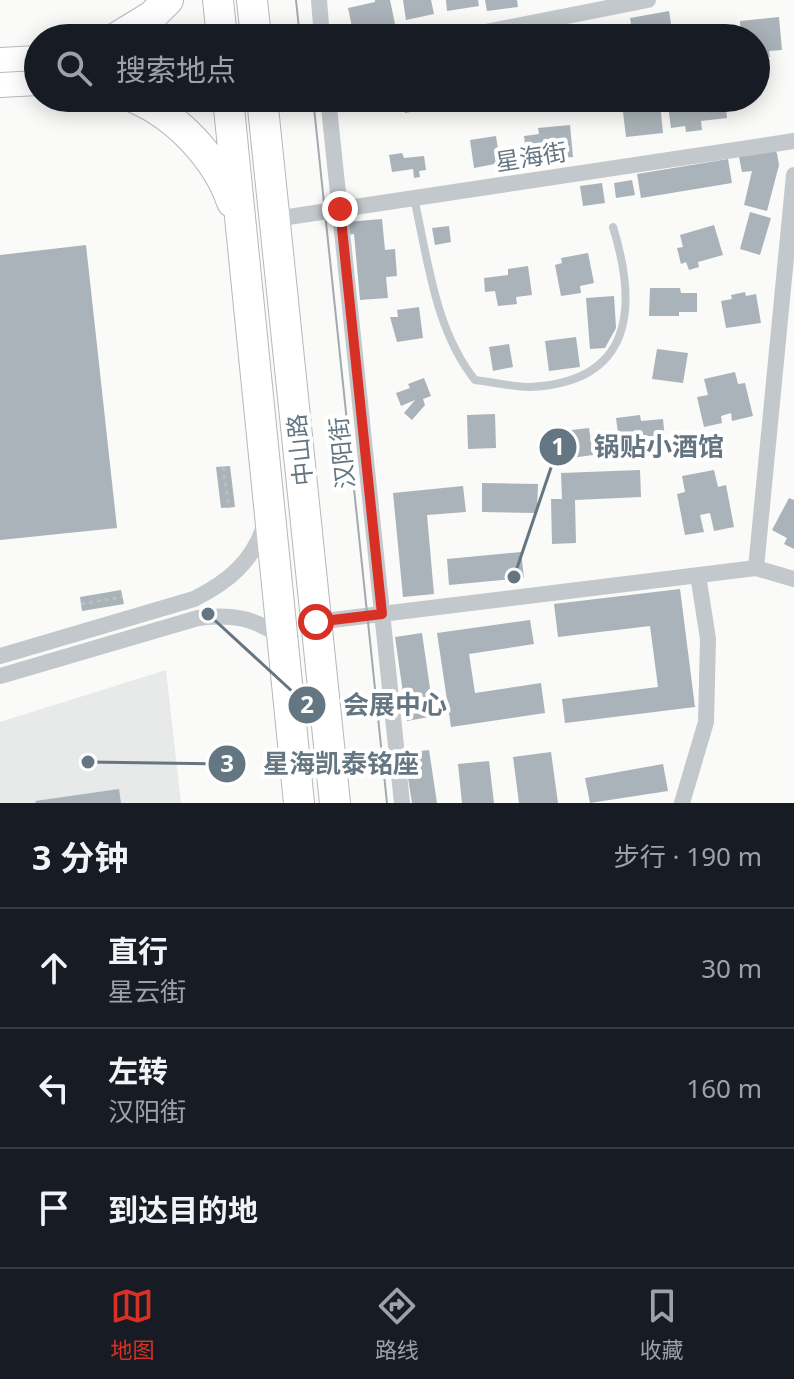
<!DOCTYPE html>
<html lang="zh">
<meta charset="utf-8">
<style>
:root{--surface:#171b24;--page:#20242c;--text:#f1f3f6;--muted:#9ea1a6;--line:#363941;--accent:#d93025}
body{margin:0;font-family:"Noto Sans","Noto Sans SC",sans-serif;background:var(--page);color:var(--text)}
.stop{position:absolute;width:24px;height:24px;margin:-18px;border:6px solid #d93025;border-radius:50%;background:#fff}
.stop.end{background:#d93025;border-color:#fff;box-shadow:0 2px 8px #0008}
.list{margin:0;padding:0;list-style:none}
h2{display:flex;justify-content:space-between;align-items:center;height:104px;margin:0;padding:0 32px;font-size:34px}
h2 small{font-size:26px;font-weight:400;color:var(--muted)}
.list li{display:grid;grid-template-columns:52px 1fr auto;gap:24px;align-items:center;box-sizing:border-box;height:120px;padding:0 32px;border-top:2px solid var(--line)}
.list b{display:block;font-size:30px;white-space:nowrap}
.list p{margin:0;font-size:26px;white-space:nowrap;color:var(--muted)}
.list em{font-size:26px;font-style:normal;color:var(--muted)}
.icon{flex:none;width:44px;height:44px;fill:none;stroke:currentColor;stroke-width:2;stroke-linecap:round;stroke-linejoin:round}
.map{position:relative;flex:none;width:794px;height:803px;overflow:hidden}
.search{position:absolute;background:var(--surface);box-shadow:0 4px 20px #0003;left:24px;right:24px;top:24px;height:88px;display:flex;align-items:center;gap:20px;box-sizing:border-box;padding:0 28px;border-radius:44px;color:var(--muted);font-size:30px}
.sheet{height:464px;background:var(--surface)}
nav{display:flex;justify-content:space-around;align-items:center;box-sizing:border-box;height:112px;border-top:2px solid var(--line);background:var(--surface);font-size:22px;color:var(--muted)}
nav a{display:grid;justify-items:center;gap:4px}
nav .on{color:var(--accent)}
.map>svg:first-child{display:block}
.built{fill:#e8e9e9}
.building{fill:#aab3b9}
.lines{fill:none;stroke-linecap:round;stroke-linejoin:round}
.secondary-casing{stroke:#b3babf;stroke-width:26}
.highway-casing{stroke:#b4b9bd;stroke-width:32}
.path{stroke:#bbbfc2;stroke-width:3;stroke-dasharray:4 4;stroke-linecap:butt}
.lane{stroke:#c3c8cc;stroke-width:8}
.street{stroke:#c3c8cc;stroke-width:16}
.secondary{stroke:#fff;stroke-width:24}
.highway{stroke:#fff;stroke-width:30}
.tram{stroke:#a2aab0;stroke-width:2}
.route{stroke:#d93025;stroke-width:10}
.labels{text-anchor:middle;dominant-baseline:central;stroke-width:8;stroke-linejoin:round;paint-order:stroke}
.street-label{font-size:24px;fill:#657683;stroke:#fff}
.leader{fill:none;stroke:#657683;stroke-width:3}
.callout-dot{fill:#657683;stroke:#fff;stroke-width:3}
.mark-label{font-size:24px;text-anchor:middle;font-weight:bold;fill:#fff}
.callout-label{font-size:26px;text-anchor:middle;font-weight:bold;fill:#657683;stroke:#fff;stroke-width:8;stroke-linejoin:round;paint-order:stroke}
</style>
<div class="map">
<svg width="794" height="803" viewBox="0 0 794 803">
<rect width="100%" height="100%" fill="#fafaf8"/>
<path class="built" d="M 166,670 L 181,803 L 0,803 L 0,722 Z"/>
<path class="building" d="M 375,0 L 390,0 L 395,24 L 353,32 L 348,8 L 375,2 Z
M 403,0 L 431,0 L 434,14 L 406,20 Z
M 446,0 L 478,0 L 479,6 L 447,11 Z
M 485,0 L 517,0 L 518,7 L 487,11 Z
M 669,11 L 672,30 L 633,36 L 630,18 Z
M 779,17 L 782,50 L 769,51 L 770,57 L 756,59 L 756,38 L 741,38 L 740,21 Z
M 384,98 L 415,98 L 417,111 L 405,113 L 404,107 L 386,110 Z
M 471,98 L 500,98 L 500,100 L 471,104 Z
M 541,98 L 565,98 L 566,108 L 543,111 Z
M 667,98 L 725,98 L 727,118 L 701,121 L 702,130 L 686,132 L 685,126 L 671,128 Z
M 660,103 L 663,133 L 626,137 L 623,112 L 647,109 L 646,104 Z
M 570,125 L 573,157 L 527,161 L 524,136 L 539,134 L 538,128 Z
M 496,136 L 500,163 L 474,168 L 470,140 Z
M 769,146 L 777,153 L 779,165 L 767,211 L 744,205 L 752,171 L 742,172 L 738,152 Z
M 402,153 L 404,158 L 424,156 L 426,170 L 419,171 L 420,177 L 414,178 L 413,169 L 392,172 L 389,155 Z
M 728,159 L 732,183 L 641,198 L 637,174 Z
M 632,180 L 635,195 L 616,198 L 614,183 Z
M 602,183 L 605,203 L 583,206 L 580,186 Z
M 750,212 L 771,218 L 760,255 L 740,249 Z
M 382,219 L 385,250 L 395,249 L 397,276 L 386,277 L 388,298 L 360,300 L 354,234 L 347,235 L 346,222 Z
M 714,225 L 723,255 L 698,262 L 699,267 L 689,270 L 686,262 L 681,264 L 677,248 L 683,247 L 680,235 Z
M 449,226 L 451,242 L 435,245 L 432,228 Z
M 86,245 L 117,528 L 0,540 L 0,255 Z
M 588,253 L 594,283 L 580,286 L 581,293 L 561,296 L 555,265 L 562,263 L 561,258 Z
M 528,266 L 532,295 L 516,297 L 517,304 L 498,306 L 495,291 L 485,292 L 484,278 L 508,275 L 508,269 Z
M 650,288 L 680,288 L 681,293 L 697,293 L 697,312 L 679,312 L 679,316 L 649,316 Z
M 745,292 L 746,296 L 756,294 L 761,323 L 726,328 L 721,301 L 732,299 L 731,295 Z
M 614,296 L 616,328 L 605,348 L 590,349 L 586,298 Z
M 419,307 L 423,338 L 397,342 L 390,317 L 398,317 L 397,310 Z
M 576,337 L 580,367 L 549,371 L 545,341 Z
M 509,344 L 513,367 L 493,371 L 489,347 Z
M 657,349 L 688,353 L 683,383 L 652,379 Z
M 735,372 L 738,384 L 745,383 L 753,416 L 732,421 L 731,413 L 721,416 L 722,423 L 704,427 L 697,397 L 708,395 L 704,379 Z
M 424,378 L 431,396 L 423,399 L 425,405 L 412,420 L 404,413 L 415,400 L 401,406 L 396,393 L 410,388 L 408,384 Z
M 495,414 L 496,448 L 468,449 L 467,415 Z
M 640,415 L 641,421 L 663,419 L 666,450 L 621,456 L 616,418 Z
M 589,428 L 593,455 L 549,461 L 547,440 L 555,439 L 554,432 Z
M 230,466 L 235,507 L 221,508 L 216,467 Z
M 640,470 L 641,497 L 575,500 L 576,543 L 552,544 L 551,499 L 562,499 L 561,473 Z
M 714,470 L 718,487 L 726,485 L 734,527 L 714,531 L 710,513 L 700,515 L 704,532 L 685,535 L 677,494 L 685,492 L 682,476 Z
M 482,483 L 538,484 L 537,513 L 482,512 Z
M 463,486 L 466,512 L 427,515 L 434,594 L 403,597 L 393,493 Z
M 789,498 L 794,500 L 794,549 L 784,544 L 787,538 L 772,530 Z
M 521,552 L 524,578 L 449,585 L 447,559 Z
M 680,589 L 695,707 L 565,723 L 562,699 L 658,687 L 650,626 L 558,637 L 554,604 Z
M 121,590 L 124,604 L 82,611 L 80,597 Z
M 530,620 L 534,644 L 469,654 L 475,693 L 541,683 L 545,713 L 451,727 L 437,633 Z
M 422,633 L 434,716 L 407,721 L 395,637 Z
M 429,750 L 437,803 L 412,803 L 404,753 Z
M 551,752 L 558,803 L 519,803 L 513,757 Z
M 489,761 L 494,803 L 462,803 L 458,764 Z
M 663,764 L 668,791 L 590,803 L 585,778 Z
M 119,789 L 121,803 L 36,803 L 35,801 Z"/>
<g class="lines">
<defs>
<path id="secondary" d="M 0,60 L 38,58
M 0,85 L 38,83"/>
<path id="highway" d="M 218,0 L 222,38
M 252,0 L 256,38
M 116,38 L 152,16 L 168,0
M 135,98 C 177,116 217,158 232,202
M 228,98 L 299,803
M 262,98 L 335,803"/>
</defs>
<use href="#secondary" class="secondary-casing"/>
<use href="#highway" class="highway-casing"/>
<path class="path" d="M 223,467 L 229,508
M 81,604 L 122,597"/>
<path class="lane" d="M 414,198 C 428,260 435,330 475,380 C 493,382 512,387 530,387 C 633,382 638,308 613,227"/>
<path class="street" d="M 319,0 L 322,38
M 455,38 L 648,0
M 328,98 L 402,803
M 275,219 L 794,141
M 756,568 L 794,175
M 316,622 L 756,568 L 794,579
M 0,656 L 194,599 C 228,582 254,561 265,523
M 0,676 L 198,618 C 230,614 254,617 281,637
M 682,803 L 706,722 L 708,639 L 698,575"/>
<use href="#secondary" class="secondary"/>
<use href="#highway" class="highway"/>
<path class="tram" d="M 296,0 L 300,38
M 313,98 L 387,803"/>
</g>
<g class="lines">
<path class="route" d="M 316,622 L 382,614 L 340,209"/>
</g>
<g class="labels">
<g class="street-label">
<text transform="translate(531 156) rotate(-9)">星海街</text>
<text transform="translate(299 450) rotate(-96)">中山路</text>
<text transform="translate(341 453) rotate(-96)">汉阳街</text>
</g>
</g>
<path class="leader" d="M514 577L558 447M208 614L307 705M88 762L227 764"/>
<g class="callout-dot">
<circle cx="514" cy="577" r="8"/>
<circle cx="208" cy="614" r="8"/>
<circle cx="88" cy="762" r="8"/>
<circle cx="558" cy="447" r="20"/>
<circle cx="307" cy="705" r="20"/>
<circle cx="227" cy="764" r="20"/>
</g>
<g class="mark-label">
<text x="558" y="455">1</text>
<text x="307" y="713">2</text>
<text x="227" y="772">3</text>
</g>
<g class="callout-label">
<text x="659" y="456">锅贴小酒馆</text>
<text x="395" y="714">会展中心</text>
<text x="341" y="773">星海凯泰铭座</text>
</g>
</svg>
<div class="stop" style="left:316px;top:622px"></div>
<div class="stop end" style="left:340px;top:209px"></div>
<div class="search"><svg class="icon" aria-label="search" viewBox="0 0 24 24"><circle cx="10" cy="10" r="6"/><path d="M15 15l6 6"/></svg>搜索地点</div>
</div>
<section class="sheet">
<h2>3 分钟<small>步行 · 190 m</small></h2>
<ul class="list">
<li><svg class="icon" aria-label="ahead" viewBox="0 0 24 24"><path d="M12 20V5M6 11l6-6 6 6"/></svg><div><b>直行</b><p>星云街</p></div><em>30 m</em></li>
<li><svg class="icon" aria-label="left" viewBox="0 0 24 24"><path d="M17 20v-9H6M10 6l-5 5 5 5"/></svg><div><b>左转</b><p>汉阳街</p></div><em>160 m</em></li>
<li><svg class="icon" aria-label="arrive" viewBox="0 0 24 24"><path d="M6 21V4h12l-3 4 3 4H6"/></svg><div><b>到达目的地</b></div></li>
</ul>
</section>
<nav>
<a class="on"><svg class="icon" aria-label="map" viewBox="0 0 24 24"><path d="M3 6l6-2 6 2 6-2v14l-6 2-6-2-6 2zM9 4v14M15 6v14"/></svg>地图</a>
<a><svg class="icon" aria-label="directions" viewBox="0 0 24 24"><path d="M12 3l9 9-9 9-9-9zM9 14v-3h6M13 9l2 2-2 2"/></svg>路线</a>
<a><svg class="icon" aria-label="saved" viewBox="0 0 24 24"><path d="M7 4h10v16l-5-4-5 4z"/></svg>收藏</a>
</nav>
